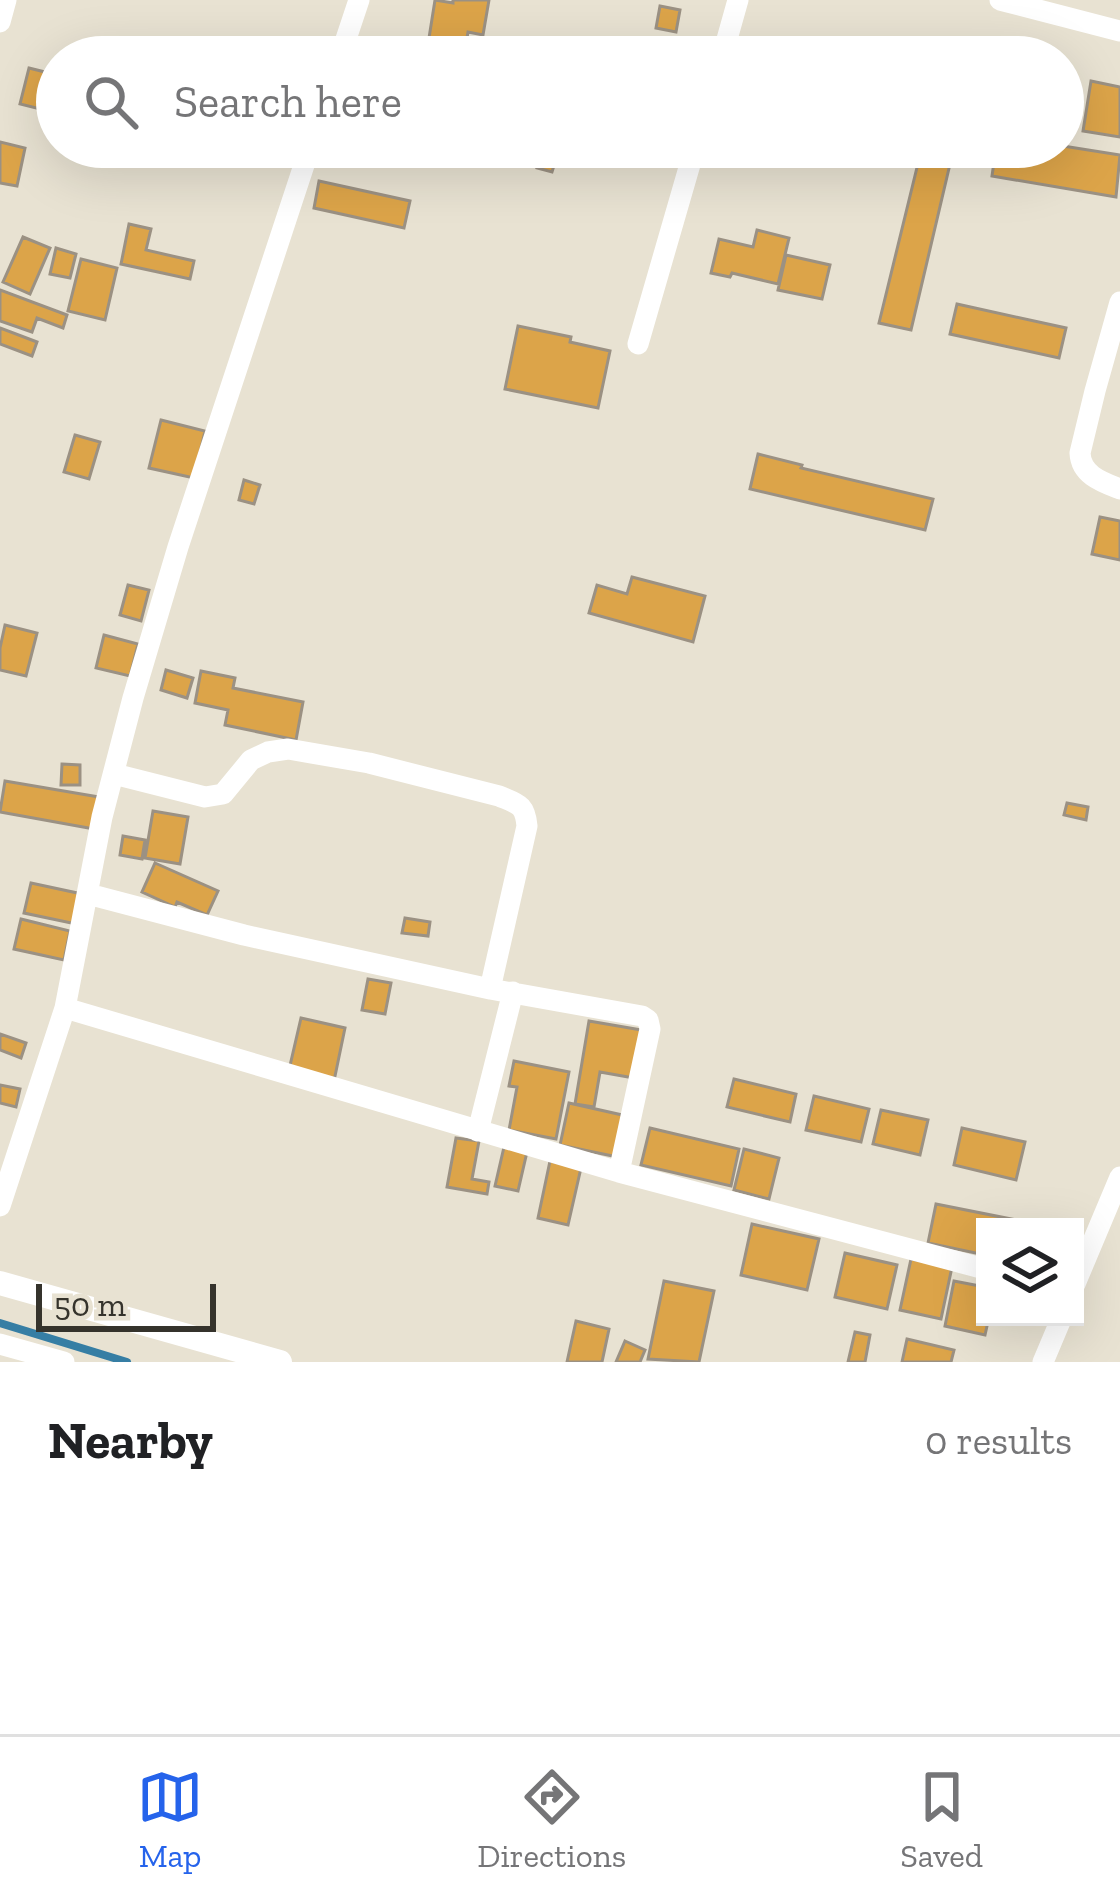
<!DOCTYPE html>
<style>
:root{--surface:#fff;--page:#f6f6f6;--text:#202124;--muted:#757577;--line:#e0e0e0;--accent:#2563eb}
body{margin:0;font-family:"Zilla Slab",serif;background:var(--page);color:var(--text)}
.controls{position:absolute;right:36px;bottom:36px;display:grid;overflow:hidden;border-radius:0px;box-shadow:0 12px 48px #0002}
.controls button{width:108px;height:108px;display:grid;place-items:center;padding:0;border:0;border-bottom:3px solid var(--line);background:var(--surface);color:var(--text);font:60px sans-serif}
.scale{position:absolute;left:36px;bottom:30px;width:180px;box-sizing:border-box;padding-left:12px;border:6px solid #35332c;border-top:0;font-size:33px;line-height:42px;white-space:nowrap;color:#35332c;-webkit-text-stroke:9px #e8e2d2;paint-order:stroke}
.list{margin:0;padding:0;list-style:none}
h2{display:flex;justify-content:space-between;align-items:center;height:156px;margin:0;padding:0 48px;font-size:51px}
h2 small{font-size:39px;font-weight:400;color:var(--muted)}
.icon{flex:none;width:66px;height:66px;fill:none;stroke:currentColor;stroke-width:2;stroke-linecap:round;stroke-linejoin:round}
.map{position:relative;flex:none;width:1120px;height:1362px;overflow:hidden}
.search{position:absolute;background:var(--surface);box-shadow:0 12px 48px #0002;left:36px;right:36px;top:36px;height:132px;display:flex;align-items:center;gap:30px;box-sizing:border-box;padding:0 42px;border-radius:66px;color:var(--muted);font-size:45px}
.sheet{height:372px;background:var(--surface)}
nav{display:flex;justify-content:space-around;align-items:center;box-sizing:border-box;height:168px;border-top:3px solid var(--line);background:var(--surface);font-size:33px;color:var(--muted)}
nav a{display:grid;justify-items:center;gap:6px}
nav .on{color:var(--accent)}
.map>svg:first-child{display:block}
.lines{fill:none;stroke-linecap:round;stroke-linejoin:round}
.stream{stroke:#367ea4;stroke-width:8}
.building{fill:#dca449;stroke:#9b9183;stroke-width:3}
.minor{stroke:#fff;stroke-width:21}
.tertiary{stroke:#fff;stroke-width:24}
</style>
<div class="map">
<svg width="1120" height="1362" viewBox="0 0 1120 1362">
<rect width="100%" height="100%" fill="#e8e2d2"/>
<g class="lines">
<path class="stream" d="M 0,1323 L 127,1362"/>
</g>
<path class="building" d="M 435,0 L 453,3 L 453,0 L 489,0 L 483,35 L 468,32 L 466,44 L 429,38 Z
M 660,6 L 680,10 L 676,32 L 656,28 Z
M 29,68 L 57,75 L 57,92 L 52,112 L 20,104 Z
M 1091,81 L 1120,87 L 1120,137 L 1083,131 Z
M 0,142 L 25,148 L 17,186 L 0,183 Z
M 1063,146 L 1120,155 L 1116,197 L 992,176 L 996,148 L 1007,150 L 1008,147 Z
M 922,147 L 954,147 L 911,330 L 879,323 Z
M 542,151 L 557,156 L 552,172 L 537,168 Z
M 319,181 L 410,201 L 404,228 L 314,208 Z
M 129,224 L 151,229 L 146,250 L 194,261 L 190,279 L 121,264 Z
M 757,230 L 789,238 L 778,284 L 732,273 L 730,277 L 711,273 L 719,239 L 753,247 Z
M 23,237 L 50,248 L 30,294 L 3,282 Z
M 56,248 L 76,254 L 70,278 L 50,274 Z
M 786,255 L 830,265 L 822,299 L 778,290 Z
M 81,259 L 117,268 L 105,320 L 68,311 Z
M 0,290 L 67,315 L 63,328 L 37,318 L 32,332 L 0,321 Z
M 957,304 L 1066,328 L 1059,358 L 950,334 Z
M 518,326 L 571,337 L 570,342 L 610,351 L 598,408 L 505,389 Z
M 0,328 L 37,342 L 32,356 L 0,344 Z
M 161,420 L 205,431 L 194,478 L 149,468 Z
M 75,435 L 100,442 L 89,479 L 64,472 Z
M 758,454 L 802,465 L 801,468 L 933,499 L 925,530 L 750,489 Z
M 244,480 L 260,485 L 254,504 L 239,500 Z
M 1100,517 L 1120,521 L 1120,560 L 1092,554 Z
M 632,577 L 705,596 L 693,642 L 589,613 L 597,585 L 627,594 Z
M 128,585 L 149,590 L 141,621 L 120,615 Z
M 5,625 L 37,633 L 26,676 L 0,670 L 0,648 Z
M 104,635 L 138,644 L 130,676 L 96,668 Z
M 166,670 L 193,678 L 187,698 L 161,690 Z
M 201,671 L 235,678 L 233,688 L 303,702 L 296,740 L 225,725 L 228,710 L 195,703 Z
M 62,764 L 80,765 L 80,785 L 61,785 Z
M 5,781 L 99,797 L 94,829 L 0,812 Z
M 1067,803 L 1088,807 L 1086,820 L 1064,815 Z
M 153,811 L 188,817 L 180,864 L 145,858 Z
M 123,836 L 145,840 L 142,859 L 120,855 Z
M 155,863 L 218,891 L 207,915 L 177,902 L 175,907 L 142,892 Z
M 31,883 L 82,894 L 76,924 L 24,913 Z
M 405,918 L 430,922 L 428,936 L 402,933 Z
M 21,919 L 70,931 L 64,960 L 14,949 Z
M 368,979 L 391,983 L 385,1014 L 362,1010 Z
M 301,1018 L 345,1028 L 334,1081 L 289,1070 Z
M 589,1021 L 653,1032 L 645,1080 L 600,1072 L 594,1107 L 575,1104 Z
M 0,1034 L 26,1043 L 21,1058 L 0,1050 Z
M 514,1061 L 569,1072 L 556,1139 L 509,1130 L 517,1087 L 509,1086 Z
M 734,1079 L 796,1094 L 790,1122 L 727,1107 Z
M 0,1085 L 20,1089 L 16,1107 L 0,1103 Z
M 814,1096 L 869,1109 L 861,1142 L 806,1130 Z
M 569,1103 L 631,1117 L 622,1158 L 560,1145 Z
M 881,1110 L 928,1120 L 920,1155 L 873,1144 Z
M 650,1128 L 739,1149 L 731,1186 L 641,1165 Z
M 962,1128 L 1025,1142 L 1016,1180 L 954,1165 Z
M 456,1138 L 479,1141 L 472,1179 L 489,1182 L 487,1194 L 447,1187 Z
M 504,1147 L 527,1152 L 518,1191 L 495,1186 Z
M 744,1149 L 779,1158 L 769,1199 L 734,1190 Z
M 550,1161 L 581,1168 L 568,1225 L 538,1218 Z
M 936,1204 L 1026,1222 L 1025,1227 L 985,1227 L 985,1255 L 928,1243 Z
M 752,1224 L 819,1239 L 807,1290 L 741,1275 Z
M 845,1253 L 897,1265 L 887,1309 L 835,1297 Z
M 911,1259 L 952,1267 L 941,1319 L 900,1310 Z
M 664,1281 L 714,1291 L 699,1362 L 648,1359 Z
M 954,1281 L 985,1287 L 985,1317 L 989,1317 L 985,1335 L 945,1326 Z
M 576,1321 L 609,1329 L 602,1362 L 567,1362 Z
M 855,1332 L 870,1335 L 865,1362 L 848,1362 Z
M 907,1339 L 954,1350 L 951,1362 L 902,1362 Z
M 625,1341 L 645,1350 L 640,1362 L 616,1362 Z"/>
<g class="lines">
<path class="minor" d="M 1000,0 L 1120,31
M 0,22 L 6,0
M 340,57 L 359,0
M 722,57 L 738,0
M 1120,302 L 1095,391 L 1080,453 C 1081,475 1102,482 1120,489
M 638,344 L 695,147
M 114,774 L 205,797 L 223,794 L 251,760 L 268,752 L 288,749 L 369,763 L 499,796 C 518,804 525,804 527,826 L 490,989
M 88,894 L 244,935 L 490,989 L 642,1016 L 648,1020 L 650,1029 L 619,1172
M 65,1008 L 619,1172 L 985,1269
M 478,1131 L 513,992
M 0,1206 L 65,1008 L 102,817 L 133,698 L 178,547 L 310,147
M 1075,1284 L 1120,1177
M 0,1344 L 64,1362
M 1043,1362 L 1062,1317"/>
<path class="tertiary" d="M 0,1283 L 280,1362"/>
</g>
</svg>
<div class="controls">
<button><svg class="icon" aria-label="layers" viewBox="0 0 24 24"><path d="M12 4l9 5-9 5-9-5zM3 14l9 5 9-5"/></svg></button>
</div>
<div class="scale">50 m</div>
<div class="search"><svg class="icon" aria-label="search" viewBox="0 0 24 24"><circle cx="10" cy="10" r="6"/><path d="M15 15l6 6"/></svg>Search here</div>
</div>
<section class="sheet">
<h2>Nearby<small>0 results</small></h2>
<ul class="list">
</ul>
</section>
<nav>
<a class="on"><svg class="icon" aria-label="map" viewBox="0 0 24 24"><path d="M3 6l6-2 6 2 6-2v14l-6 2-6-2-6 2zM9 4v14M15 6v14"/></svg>Map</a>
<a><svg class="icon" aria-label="directions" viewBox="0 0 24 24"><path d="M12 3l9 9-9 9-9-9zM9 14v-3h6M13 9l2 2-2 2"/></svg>Directions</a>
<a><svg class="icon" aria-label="saved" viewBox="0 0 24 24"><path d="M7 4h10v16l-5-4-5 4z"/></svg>Saved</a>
</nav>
